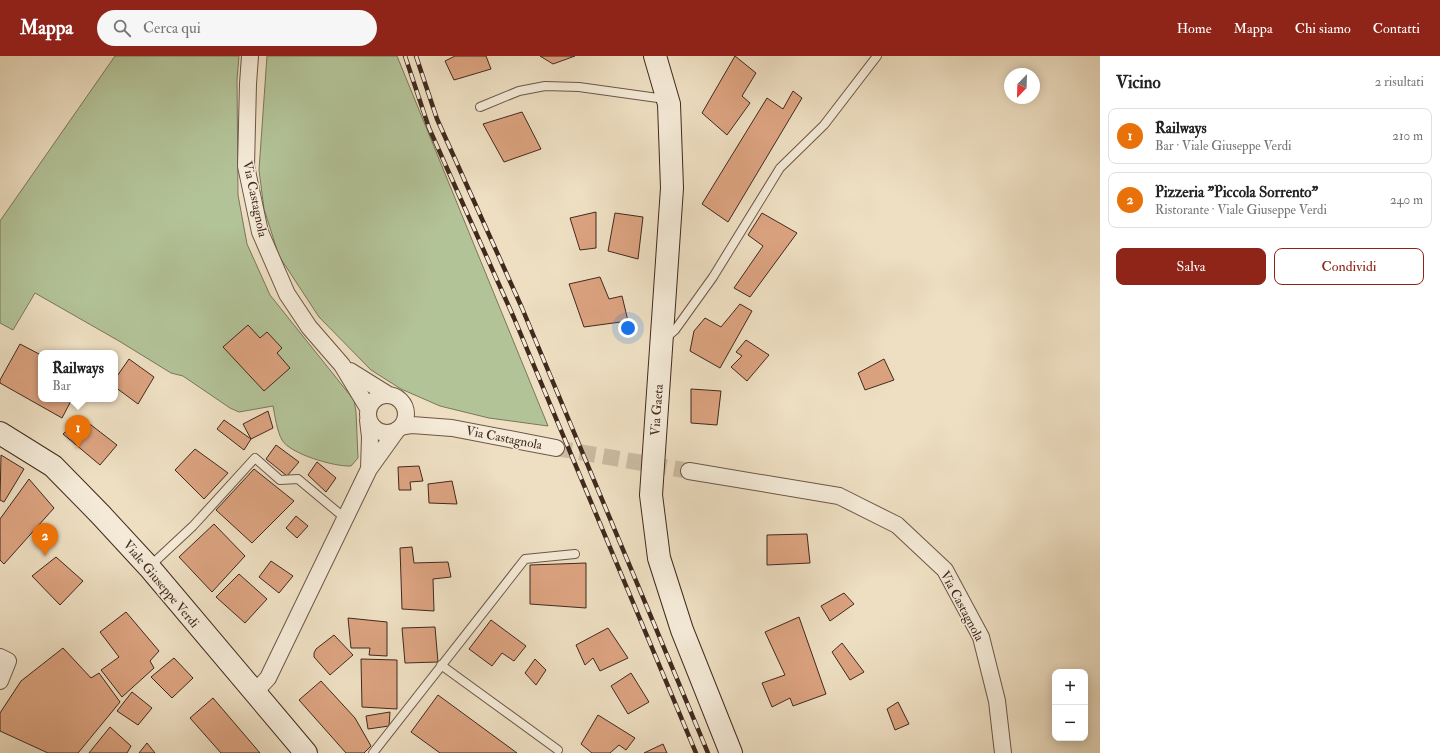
<!DOCTYPE html>
<html lang="it">
<meta charset="utf-8">
<style>
:root{--surface:#fff;--page:#f6f6f6;--text:#222;--muted:#767676;--line:#e0e0e0;--accent:#8f2418}
body{margin:0;font-family:"IM FELL Double Pica",serif;background:var(--page);color:var(--text)}
.controls{position:absolute;right:12px;bottom:12px;display:grid;overflow:hidden;border-radius:8px;box-shadow:0 2px 10px #0003}
.controls button{width:36px;height:36px;display:grid;place-items:center;padding:0;border:0;border-bottom:1px solid var(--line);background:var(--surface);color:var(--text);font:20px sans-serif}
.compass{position:absolute;left:1004px;top:12px;width:36px;height:36px;border-radius:50%;background:var(--surface);box-shadow:0 2px 10px #0003;rotate:203deg}
.you{position:absolute;left:628px;top:272px;width:14px;height:14px;margin:-10px;border:3px solid #fff;border-radius:50%;background:#1a73e8;box-shadow:0 0 0 6px #1a73e833}
.badge{display:grid;place-items:center;width:26px;height:26px;border-radius:50%;background:var(--accent);color:#fff;font-size:13px;font-weight:700}
.pin{position:absolute;translate:-50% -33px;filter:drop-shadow(0 1px 2px #0008)}
.pin::after{content:'';position:absolute;top:21px;width:14px;height:12px;background:inherit;clip-path:polygon(0 0,100% 0,50% 100%)}
.popup{position:absolute;left:38px;top:294px;width:80px;height:52px;box-sizing:border-box;display:grid;place-content:center;border-radius:8px;background:var(--surface);filter:drop-shadow(0 1px 3px #0005);font-size:13px;white-space:nowrap;color:var(--muted)}
.popup b{font-size:15px;color:var(--text)}
.popup::after{content:'';position:absolute;left:50%;top:100%;margin-left:-8px;border:8px solid transparent;border-top-color:var(--surface)}
.list{margin:0;padding:0;list-style:none}
h2{display:flex;justify-content:space-between;align-items:center;height:52px;margin:0;padding:0 16px;font-size:17px}
h2 small{font-size:13px;font-weight:400;color:var(--muted)}
.list li{display:grid;grid-template-columns:26px 1fr auto;gap:12px;align-items:center;box-sizing:border-box;height:56px;margin:0 8px 8px;padding:0 8px;border:1px solid var(--line);border-radius:8px}
.list b{display:block;font-size:15px;white-space:nowrap}
.list p{margin:0;font-size:13px;white-space:nowrap;color:var(--muted)}
.list em{font-size:13px;font-style:normal;color:var(--muted)}
.actions{display:flex;gap:8px;padding:12px 16px}
.actions a{flex:1;padding:9px 0;border:1px solid var(--accent);border-radius:8px;text-align:center;font-size:14px;color:var(--accent)}
.actions .main{background:var(--accent);color:#fff}
.icon{flex:none;width:22px;height:22px;fill:none;stroke:currentColor;stroke-width:2;stroke-linecap:round;stroke-linejoin:round}
.map{position:relative;flex:none;width:1100px;height:697px;overflow:hidden}
header{display:flex;align-items:center;gap:24px;box-sizing:border-box;height:56px;padding:0 20px;background:var(--accent);color:#fff}
header strong{font-size:19px}
nav{display:flex;gap:22px;margin-inline-start:auto;font-size:14px}
.search{width:280px;height:36px;background:var(--page);display:flex;align-items:center;gap:10px;box-sizing:border-box;padding:0 14px;border-radius:22px;color:var(--muted);font-size:15px}
main{display:flex}
aside{flex:1;background:var(--surface)}
.map>svg:first-child{display:block}
.green{fill:#b3c398;stroke:#7a765b}
.building{fill:#dca380;stroke:#41291e}
.lines{fill:none;stroke-linecap:round;stroke-linejoin:round}
.street-tunnel{stroke:#cbbba1;stroke-width:16;stroke-dasharray:16 8;stroke-linecap:butt}
.lane-casing{stroke:#6c5647;stroke-width:10}
.street-casing{stroke:#6c5647;stroke-width:18}
.secondary-casing{stroke:#41291e;stroke-width:24}
.lane{stroke:#f4ead7;stroke-width:8}
.street{stroke:#f4ead7;stroke-width:16}
.secondary{stroke:#f4ead7;stroke-width:22}
.rail-casing{stroke:#41291e;stroke-width:4.5}
.rail{stroke:#f4ead7;stroke-width:3;stroke-dasharray:9;stroke-linecap:butt}
.labels{text-anchor:middle;dominant-baseline:central;stroke-width:3;stroke-linejoin:round;paint-order:stroke}
.street-label{font-size:13px;fill:#41291e;stroke:#f4ead7}
</style>
<header>
<strong>Mappa</strong>
<div class="search"><svg class="icon" aria-label="search" viewBox="0 0 24 24"><circle cx="10" cy="10" r="6"/><path d="M15 15l6 6"/></svg>Cerca qui</div>
<nav><a>Home</a><a>Mappa</a><a>Chi siamo</a><a>Contatti</a></nav>
</header>
<main>
<div class="map">
<svg width="1100" height="697" viewBox="0 0 1100 697">
<rect width="100%" height="100%" fill="#eedfc2"/>
<filter id="stains"><feTurbulence type="fractalNoise" baseFrequency=".005" numOctaves="4"/><feColorMatrix values="0 0 0 0 .2 0 0 0 0 .09 0 0 0 0 .02 0 0 0 .5 -.17"/></filter>
<radialGradient id="worn" r=".72"><stop offset=".6" stop-color="#630" stop-opacity="0"/><stop offset="1" stop-color="#630" stop-opacity=".3"/></radialGradient>
<path class="green" d="M 115,0 L 239,0 L 237,24 L 238,139 L 247,188 L 270,239 L 354,344 L 356,356 L 358,402 L 351,410 C 335,411 290,398 282,384 C 277,375 275,360 273,350 L 239,356 L 230,352 L 183,320 L 171,317 L 119,285 L 35,237 L 13,274 L 0,267 L 0,165 Z
M 267,0 L 397,0 L 548,370 L 489,362 L 440,350 L 401,333 L 371,314 L 319,261 L 279,200 L 264,153 L 259,114 Z"/>
<path class="building" d="M 455,0 L 486,0 L 491,13 L 454,24 L 445,5 Z
M 540,0 L 575,0 L 553,8 Z
M 735,0 L 756,17 L 742,40 L 750,47 L 727,79 L 702,57 Z
M 793,35 L 802,42 L 728,166 L 702,148 L 767,42 L 783,53 Z
M 522,56 L 541,93 L 504,106 L 483,68 Z
M 596,156 L 596,192 L 580,194 L 570,162 Z
M 615,157 L 643,161 L 638,203 L 608,195 Z
M 762,157 L 797,177 L 750,241 L 734,232 L 763,190 L 748,179 Z
M 600,221 L 609,243 L 622,240 L 628,265 L 584,271 L 569,228 Z
M 740,248 L 752,255 L 720,312 L 690,295 L 694,275 L 705,262 L 721,271 Z
M 248,269 L 260,282 L 267,276 L 282,292 L 277,297 L 290,312 L 264,335 L 223,291 Z
M 746,284 L 769,299 L 747,325 L 731,311 L 742,300 L 736,296 Z
M 20,288 L 41,299 L 41,343 L 72,343 L 62,362 L 0,327 L 0,324 Z
M 129,303 L 154,321 L 138,348 L 115,331 L 115,323 Z
M 884,303 L 894,324 L 865,334 L 858,317 Z
M 691,333 L 721,335 L 717,369 L 691,367 Z
M 268,355 L 273,372 L 251,383 L 243,368 Z
M 82,362 L 117,389 L 100,409 L 63,378 Z
M 224,364 L 251,383 L 244,394 L 217,373 Z
M 276,389 L 299,406 L 287,420 L 266,403 Z
M 195,393 L 228,417 L 204,443 L 175,414 Z
M 1,399 L 24,413 L 4,446 L 0,444 Z
M 317,406 L 336,422 L 326,436 L 308,419 Z
M 419,410 L 423,425 L 410,426 L 411,434 L 399,434 L 398,411 Z
M 254,413 L 294,445 L 252,487 L 216,454 Z
M 29,423 L 54,452 L 4,508 L 0,504 L 0,463 Z
M 452,425 L 457,448 L 429,447 L 428,428 Z
M 296,460 L 308,470 L 297,482 L 286,472 Z
M 214,468 L 245,500 L 212,536 L 179,501 Z
M 807,478 L 810,507 L 767,509 L 767,479 Z
M 412,491 L 414,507 L 448,506 L 451,521 L 433,523 L 434,555 L 402,553 L 400,492 Z
M 56,501 L 83,525 L 60,549 L 32,520 Z
M 271,505 L 293,520 L 279,537 L 259,521 Z
M 586,507 L 586,552 L 530,548 L 530,509 Z
M 239,518 L 267,543 L 245,567 L 216,541 Z
M 844,537 L 854,548 L 830,565 L 821,550 Z
M 126,556 L 159,595 L 150,605 L 154,612 L 122,641 L 101,614 L 119,601 L 100,576 Z
M 799,561 L 826,638 L 793,650 L 790,642 L 772,651 L 762,627 L 785,619 L 765,576 Z
M 348,562 L 387,566 L 387,600 L 369,599 L 370,592 L 351,592 Z
M 491,564 L 526,590 L 514,605 L 502,597 L 492,610 L 469,593 Z
M 435,571 L 438,606 L 405,607 L 402,572 Z
M 608,572 L 628,602 L 600,615 L 593,602 L 585,609 L 576,589 Z
M 334,579 L 353,599 L 330,619 L 314,601 L 314,597 L 316,593 Z
M 842,587 L 864,616 L 850,624 L 832,596 Z
M 63,592 L 91,622 L 99,617 L 120,646 L 78,697 L 48,697 L 0,675 L 0,657 L 21,625 Z
M 174,602 L 193,622 L 172,642 L 151,621 Z
M 361,603 L 397,604 L 397,653 L 362,651 Z
M 535,603 L 546,614 L 536,629 L 525,617 Z
M 631,617 L 649,646 L 628,658 L 611,630 Z
M 321,625 L 355,662 L 371,690 L 364,697 L 346,697 L 299,644 Z
M 132,636 L 152,652 L 138,669 L 117,655 Z
M 438,639 L 517,697 L 440,697 L 411,676 Z
M 213,642 L 260,697 L 221,697 L 190,662 Z
M 898,646 L 909,668 L 895,674 L 887,653 Z
M 390,656 L 389,670 L 368,673 L 366,660 Z
M 598,659 L 635,682 L 626,694 L 619,689 L 610,697 L 592,697 L 581,688 Z
M 110,671 L 131,690 L 127,697 L 89,697 Z
M 147,687 L 155,697 L 139,697 Z
M 663,688 L 667,697 L 644,697 Z"/>
<g class="lines">
<path class="street-tunnel" d="M 556,392 L 689,415"/>
<defs>
<path id="lane" d="M 480,51 L 519,35 L 545,30 L 579,31 L 665,43
M 666,282 L 675,274 L 713,221 L 780,112 L 824,69 L 877,0
M 149,511 L 193,470 L 255,402 L 280,424 L 298,423 L 346,463
M 441,609 L 558,694
M 373,697 L 525,503 L 575,498"/>
<path id="street" d="M 250,0 L 248,28 L 246,110 L 260,176 L 287,238 L 309,271 L 342,309 L 368,352
M 350,315 L 387,338
M368 358a19 19 0 1 1 38 0a19 19 0 1 1-38 0Z
M 368,364 L 370,381 L 369,413
M 401,371 L 412,369 L 452,372 L 556,392
M 689,415 L 839,440 L 897,469 L 945,514 L 981,581 L 997,645 L 1003,697
M 0,601 L 8,605 L 0,625
M 255,636 L 268,622 L 369,413 L 397,374"/>
<path id="secondary" d="M 655,0 L 669,48 L 672,132 L 651,439 L 659,502 L 682,574 L 731,697
M 0,377 L 53,410 L 101,459 L 149,511 L 306,697"/>
</defs>
<use href="#lane" class="lane-casing"/>
<use href="#street" class="street-casing"/>
<use href="#secondary" class="secondary-casing"/>
<use href="#lane" class="lane"/>
<use href="#street" class="street"/>
<use href="#secondary" class="secondary"/>
<defs>
<path id="rail" d="M 405,0 L 429,72 L 514,262 L 696,697
M 416,0 L 437,63 L 522,252 L 708,697"/>
</defs>
<use href="#rail" class="rail-casing"/>
<use href="#rail" class="rail"/>
</g>
<g class="labels">
<g class="street-label">
<text transform="translate(255 143) rotate(78)">Via Castagnola</text>
<text transform="translate(657 354) rotate(-86)">Via Gaeta</text>
<text transform="translate(504 382) rotate(11)">Via Castagnola</text>
<text transform="translate(161 528) rotate(50)">Viale Giuseppe Verdi</text>
<text transform="translate(962 550) rotate(62)">Via Castagnola</text>
</g>
</g>
<rect width="100%" height="100%" filter="url(#stains)"/>
<rect width="100%" height="100%" fill="url(#worn)"/>
</svg>
<div class="controls">
<button>+</button>
<button>−</button>
</div>
<svg class="compass" viewBox="-18 -18 36 36"><path d="M0-13l5 13h-10z" fill="#e53935"/><path d="M0 13l5-13h-10z" fill="#767676"/></svg>
<div class="you"></div>
<div class="pin badge" style="left:78px;top:392px;background:#e8710a">1</div>
<div class="popup"><b>Railways</b>Bar</div>
<div class="pin badge" style="left:45px;top:500px;background:#e8710a">2</div>
</div>
<aside>
<h2>Vicino<small>2 risultati</small></h2>
<ul class="list">
<li><span class="badge" style="background:#e8710a">1</span><div><b>Railways</b><p>Bar · Viale Giuseppe Verdi</p></div><em>210 m</em></li>
<li><span class="badge" style="background:#e8710a">2</span><div><b>Pizzeria &quot;Piccola Sorrento&quot;</b><p>Ristorante · Viale Giuseppe Verdi</p></div><em>240 m</em></li>
</ul>
<div class="actions"><a class="main">Salva</a><a>Condividi</a></div>
</aside>
</main>
